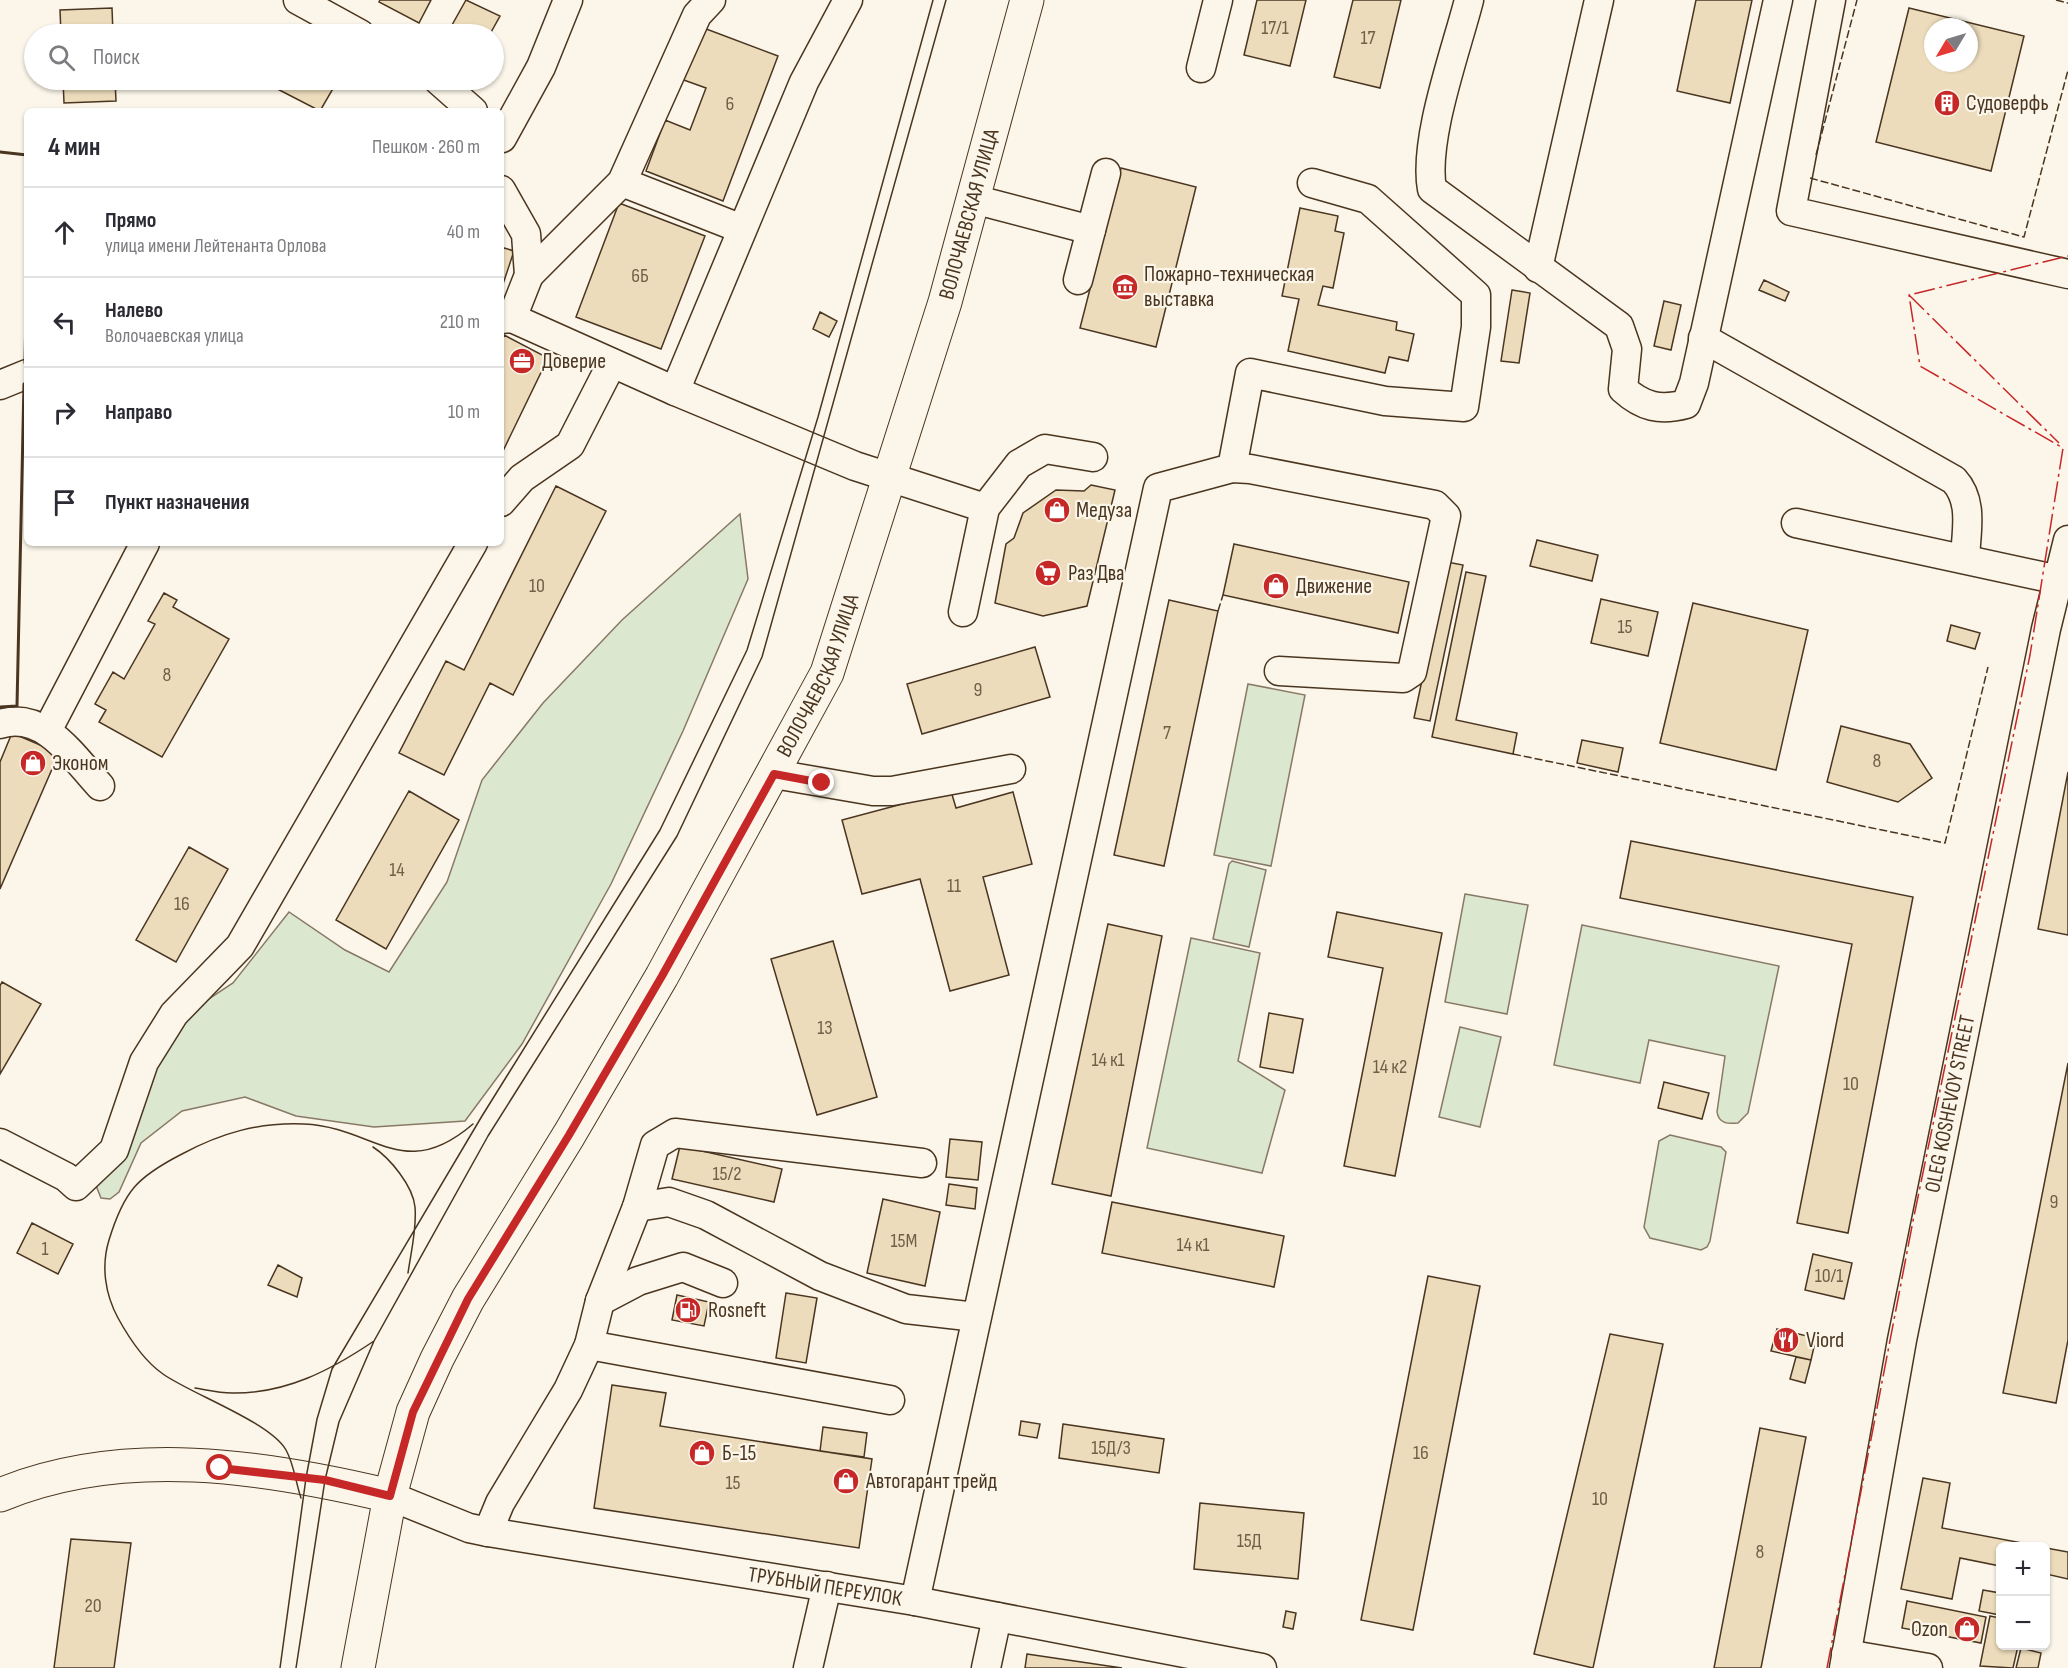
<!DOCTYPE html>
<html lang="ru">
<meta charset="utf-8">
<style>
:root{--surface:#fff;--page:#f2f2f3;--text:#2b2b33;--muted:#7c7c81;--line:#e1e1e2}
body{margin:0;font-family:"Sofia Sans Condensed",sans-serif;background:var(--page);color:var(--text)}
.controls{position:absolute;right:18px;bottom:18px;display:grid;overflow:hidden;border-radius:9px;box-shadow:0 2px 4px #0004}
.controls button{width:54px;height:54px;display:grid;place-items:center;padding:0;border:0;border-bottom:2px solid var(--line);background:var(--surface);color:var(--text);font:30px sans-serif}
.compass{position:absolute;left:1924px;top:18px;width:54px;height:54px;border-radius:50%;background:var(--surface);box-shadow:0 2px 4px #0004;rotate:232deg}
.stop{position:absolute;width:18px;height:18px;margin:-14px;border:4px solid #c62828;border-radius:50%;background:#fff}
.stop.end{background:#c62828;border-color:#fff;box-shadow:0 2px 6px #0008}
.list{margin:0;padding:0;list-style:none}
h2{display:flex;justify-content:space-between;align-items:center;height:78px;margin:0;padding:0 24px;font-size:26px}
h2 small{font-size:20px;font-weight:400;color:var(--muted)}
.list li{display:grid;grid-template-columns:39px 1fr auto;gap:18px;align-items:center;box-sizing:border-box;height:90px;padding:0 24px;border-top:2px solid var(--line)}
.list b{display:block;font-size:22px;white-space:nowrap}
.list p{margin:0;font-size:20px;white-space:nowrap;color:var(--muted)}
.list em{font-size:20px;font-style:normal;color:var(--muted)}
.icon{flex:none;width:33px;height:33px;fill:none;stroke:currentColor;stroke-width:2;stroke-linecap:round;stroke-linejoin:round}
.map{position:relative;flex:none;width:2068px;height:1668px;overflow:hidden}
.search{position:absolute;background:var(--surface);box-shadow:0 2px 4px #0004;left:24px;top:24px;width:480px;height:66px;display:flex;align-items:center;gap:15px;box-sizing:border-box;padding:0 21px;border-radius:33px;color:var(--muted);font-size:22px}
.panel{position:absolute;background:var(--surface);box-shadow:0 2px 4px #0004;left:24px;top:108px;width:480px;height:438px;border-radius:9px}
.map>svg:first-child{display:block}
.green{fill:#dce7d0;stroke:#887966;stroke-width:1.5}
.building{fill:#ecdcbc;stroke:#4a3520;stroke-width:1.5;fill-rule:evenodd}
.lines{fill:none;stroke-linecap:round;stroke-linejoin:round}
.minor-casing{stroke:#4a3520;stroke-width:31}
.major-casing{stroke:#4a3520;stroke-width:35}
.minor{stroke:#fbf6e9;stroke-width:28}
.major{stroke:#fbf6e9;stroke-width:33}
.tram{stroke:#4a3520;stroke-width:1.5}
.fence{stroke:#4a3520;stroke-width:1.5;stroke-dasharray:8 3;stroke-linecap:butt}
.wall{stroke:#4a3520;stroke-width:3}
.power{stroke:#c62828;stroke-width:1.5;stroke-dasharray:21 4.5 3 4.5;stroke-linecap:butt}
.route{stroke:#c62828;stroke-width:8}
.labels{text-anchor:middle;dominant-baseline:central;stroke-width:4.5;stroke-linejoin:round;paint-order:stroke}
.number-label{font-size:20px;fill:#725f47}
.poi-label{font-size:22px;fill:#4a3520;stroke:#fbf6e9;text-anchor:start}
.street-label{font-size:22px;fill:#4a3520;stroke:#fbf6e9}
</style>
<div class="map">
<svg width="2068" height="1668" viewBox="0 0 2068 1668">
<rect width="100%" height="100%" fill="#fbf6e9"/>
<path class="green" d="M 740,514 L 748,579 L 683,731 L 611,884 L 522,1044 L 465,1121 L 374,1127 L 296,1116 L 245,1097 L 182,1111 L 141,1143 L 119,1192 L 110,1199 L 101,1198 L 95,1183 L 180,1018 L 233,983 L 289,912 L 345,950 L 389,972 L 447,882 L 482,780 L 543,703 L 622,620 Z
M 1248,684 L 1305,695 L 1271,866 L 1214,855 Z
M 1232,861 L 1266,870 L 1249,947 L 1213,939 L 1229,864 Z
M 1465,894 L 1528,905 L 1507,1014 L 1445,1002 Z
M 1582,925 L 1779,966 L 1748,1113 L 1738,1123 C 1728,1124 1719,1124 1717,1112 L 1725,1056 L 1649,1040 L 1640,1083 L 1554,1065 Z
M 1191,938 L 1260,953 L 1238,1061 L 1285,1090 L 1262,1173 L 1147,1148 Z
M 1460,1027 L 1501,1037 L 1480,1127 L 1439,1117 Z
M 1670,1135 L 1721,1147 L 1726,1152 L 1710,1241 L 1707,1247 L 1701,1250 L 1650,1238 L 1644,1227 L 1659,1141 Z"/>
<path class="building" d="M 380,0 L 431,0 L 419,23 L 379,2 Z
M 466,0 L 500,16 L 490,34 L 447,34 Z
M 1257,0 L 1306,0 L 1290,66 L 1244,55 Z
M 1353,0 L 1401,0 L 1380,88 L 1334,77 Z
M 1696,0 L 1752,0 L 1730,103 L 1677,91 Z
M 112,8 L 113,34 L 61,34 L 60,10 Z
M 1909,8 L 2024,36 L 1991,171 L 1876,142 ZM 1933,27 L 1969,27 L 1969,63 L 1933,63 Z
M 701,27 L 778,56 L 723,201 L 646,171 L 665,120 L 690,130 L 706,88 L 681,79 Z
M 63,80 L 115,80 L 116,101 L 64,103 Z
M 260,80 L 338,80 L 320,111 Z
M 1121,168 L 1196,187 L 1156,347 L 1080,328 Z
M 619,203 L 705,236 L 661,349 L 576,317 Z
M 1300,208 L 1338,216 L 1335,231 L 1344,233 L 1333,288 L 1323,286 L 1318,305 L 1397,322 L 1396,330 L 1414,334 L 1408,361 L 1389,357 L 1385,373 L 1288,351 L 1299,299 L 1282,296 Z
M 501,247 L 514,251 L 501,290 Z
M 1764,280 L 1789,292 L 1785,301 L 1759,290 Z
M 1512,290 L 1530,293 L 1519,363 L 1501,361 Z
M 1664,301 L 1681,305 L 1671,350 L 1654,346 Z
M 820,312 L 837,321 L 829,337 L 813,329 Z
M 504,335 L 548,358 L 502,453 L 501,341 Z
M 1091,485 L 1115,490 L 1087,606 L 1043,616 L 995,603 L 1006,544 L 1014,538 L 1023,513 L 1056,490 L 1084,491 Z
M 556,486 L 606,511 L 513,695 L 490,683 L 444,775 L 399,753 L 446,661 L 464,670 Z
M 1537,540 L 1598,555 L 1592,581 L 1530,566 Z
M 1234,544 L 1409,582 L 1398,633 L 1223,595 Z
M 1447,562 L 1463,565 L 1430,721 L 1414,718 Z
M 1466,572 L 1486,576 L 1456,720 L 1517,733 L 1513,754 L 1432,737 Z
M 164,593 L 177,600 L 173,607 L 229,639 L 162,757 L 99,722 L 106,710 L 95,704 L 113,672 L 124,679 L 155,624 L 148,621 Z
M 1601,599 L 1658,612 L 1648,656 L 1591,643 Z
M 1169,600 L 1218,611 L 1164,866 L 1114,855 Z
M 1693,603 L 1808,630 L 1776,770 L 1660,743 Z
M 1951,625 L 1980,633 L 1975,649 L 1947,641 Z
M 1035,647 L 1050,697 L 922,734 L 907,684 Z
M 1841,726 L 1910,744 L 1932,778 L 1898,802 L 1827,782 Z
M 12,733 L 59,753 L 0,889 L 0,762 Z
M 1582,740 L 1623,748 L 1618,772 L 1577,763 Z
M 2068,772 L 2068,935 L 2038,929 Z
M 409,791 L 459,820 L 386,949 L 336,920 Z
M 951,791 L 956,808 L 1013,792 L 1032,864 L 983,877 L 1009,975 L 950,991 L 920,879 L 862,894 L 842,820 Z
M 1631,841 L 1913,897 L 1848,1233 L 1797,1223 L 1852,944 L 1620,898 Z
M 189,847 L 228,869 L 176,962 L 136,940 Z
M 1337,912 L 1442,933 L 1395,1176 L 1344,1166 L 1383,968 L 1328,957 Z
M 1108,924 L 1162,936 L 1111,1196 L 1052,1184 Z
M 833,941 L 877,1097 L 817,1115 L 771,959 Z
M 2,982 L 41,1004 L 0,1074 L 0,986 Z
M 1269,1013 L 1303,1019 L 1293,1073 L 1260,1067 Z
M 2068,1063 L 2068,1340 L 2056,1403 L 2003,1393 Z
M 1664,1082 L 1709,1093 L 1702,1119 L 1658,1108 Z
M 950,1139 L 982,1142 L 978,1180 L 946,1177 Z
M 680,1146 L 782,1169 L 774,1202 L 672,1179 Z
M 949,1184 L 977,1188 L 975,1209 L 946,1205 Z
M 883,1199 L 940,1212 L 925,1286 L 867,1273 Z
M 1112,1202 L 1284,1236 L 1274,1287 L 1102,1253 Z
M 32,1223 L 73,1244 L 58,1274 L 17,1253 Z
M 1813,1254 L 1852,1263 L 1844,1299 L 1805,1290 Z
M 278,1265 L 302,1278 L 297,1297 L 268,1285 Z
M 1428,1276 L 1480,1286 L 1413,1630 L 1361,1620 Z
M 786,1293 L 817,1298 L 806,1363 L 776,1358 Z
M 677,1295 L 709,1302 L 704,1326 L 672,1320 Z
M 1777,1329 L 1816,1338 L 1811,1360 L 1771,1351 Z
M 1610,1334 L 1663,1344 L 1593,1668 L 1534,1654 Z
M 1796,1357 L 1811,1360 L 1805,1383 L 1790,1379 Z
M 612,1385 L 666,1393 L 660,1426 L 872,1459 L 859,1548 L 594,1508 Z
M 1021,1421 L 1040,1424 L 1037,1438 L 1019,1435 Z
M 1063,1424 L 1164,1439 L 1159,1473 L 1059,1458 Z
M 823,1427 L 867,1433 L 864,1457 L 820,1451 Z
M 1760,1428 L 1806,1437 L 1761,1668 L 1714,1668 Z
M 1923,1478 L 1950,1483 L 1942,1528 L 2038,1546 L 2000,1546 L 2000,1566 L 1960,1558 L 1952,1599 L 1901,1589 Z
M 1200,1503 L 1304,1513 L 1298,1579 L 1194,1569 Z
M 71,1539 L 131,1543 L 114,1668 L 54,1668 Z
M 2046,1548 L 2068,1552 L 2068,1579 L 2046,1574 Z
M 1983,1590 L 2000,1593 L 2000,1615 L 1979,1611 Z
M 1907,1601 L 1986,1617 L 1981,1643 L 1902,1628 Z
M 1286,1611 L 1296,1613 L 1293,1629 L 1283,1627 Z
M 1990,1616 L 2000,1618 L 2000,1646 L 2018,1646 L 2013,1668 L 1980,1666 Z
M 2021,1648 L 2041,1653 L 2038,1668 L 2016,1668 Z
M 1027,1654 L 1122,1668 L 1025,1668 Z"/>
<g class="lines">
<defs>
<g id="minor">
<path d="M 298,0 L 360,34"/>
<path d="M 1469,0 C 1456,51 1423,140 1432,189 L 1619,326 L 1627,349 L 1623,389 C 1643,407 1660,411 1686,404 L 1694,383 L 1778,0"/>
<path d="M 1831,0 L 1791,211 L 2068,274"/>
<path d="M 1201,68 L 1218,0"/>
<path d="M 438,80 L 473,111"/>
<path d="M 502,138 L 541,67 L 568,0"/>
<path d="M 622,182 L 742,229"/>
<path d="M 501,190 L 526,234 L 529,275 L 512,318"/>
<path d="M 973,199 L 1091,230 L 1106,173"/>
<path d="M 1538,268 L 1599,0"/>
<path d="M 529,275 L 622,182 L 697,15 L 711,0"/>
<path d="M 1078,280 L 1091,230"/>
<path d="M 501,319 L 512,318 L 675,391 L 855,466 L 985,508"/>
<path d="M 1703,338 L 1954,480 C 1974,502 1966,531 1965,559"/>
<path d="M 0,385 L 27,374"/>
<path d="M 675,391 L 804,82 L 848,0"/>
<path d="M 1232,468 L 1250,373 L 1385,401 L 1464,407 L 1476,327 L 1476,295 L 1368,199 L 1312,183"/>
<path d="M 501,502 L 522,478 L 570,445 L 612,363"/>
<path d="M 1796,523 L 2059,580"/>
<path d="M 963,612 L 985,508 L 1019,464 L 1045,449 L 1093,457"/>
<path d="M 0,724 C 44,710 74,758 100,786"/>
<path d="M 48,729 L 145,543"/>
<path d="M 774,774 L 873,791 L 892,791 L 1011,769"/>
<path d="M 0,1143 L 66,1177 L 76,1186 L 114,1150 L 144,1062 L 174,1014 L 240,946 L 473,543"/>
<path d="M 637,1207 L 669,1202 L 706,1215 L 820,1276 L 906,1309 L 976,1317"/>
<path d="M 600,1301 L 638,1281 L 683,1267 L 723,1283"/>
<path d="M 589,1345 L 890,1400"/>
<path id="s1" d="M 390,1496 L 469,1528 L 488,1532 L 915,1601 L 1262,1668"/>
<path d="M 488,1532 L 500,1503 L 568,1390 L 589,1345 L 600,1301 L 637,1207 L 655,1145 L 675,1133 L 922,1163"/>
<path d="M 915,1601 L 1158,488 L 1232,468 L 1250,469 L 1435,505 L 1446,516 L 1412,672 L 1403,678 L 1279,671"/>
<path d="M 1846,1654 L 1928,1668"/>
<path d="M 808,1668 L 827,1586"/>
<path d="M 986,1668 L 997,1617"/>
<path id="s2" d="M 1844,1668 L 1902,1340 L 2046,629 L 2068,540"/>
</g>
<g id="major">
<path d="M 0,1495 C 123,1444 264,1466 390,1496"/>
<path id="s3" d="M 358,1668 L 390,1496 L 413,1412 L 437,1359 L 468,1299 L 569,1135 L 662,976 L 827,673 L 945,302 L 1027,0"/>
</g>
</defs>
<use href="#minor" class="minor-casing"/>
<use href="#major" class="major-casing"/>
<use href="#minor" class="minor"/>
<use href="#major" class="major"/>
<path class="tram" d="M 373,1147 C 390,1158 413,1186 415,1207 C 417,1228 411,1252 408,1273
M 195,1388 C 207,1390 220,1393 232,1393 C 286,1394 331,1370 374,1341
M 301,1498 C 296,1484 294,1464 286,1450 C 270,1422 191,1394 163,1374 C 144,1361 129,1338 118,1318 C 105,1294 101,1266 109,1240 C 124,1191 137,1177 182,1154 C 221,1133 259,1122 304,1124 C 375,1127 403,1184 473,1124
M 280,1668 L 306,1478 L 317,1419 L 332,1369 L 482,1116 L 660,830 L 747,650 L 818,417 L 933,0
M 296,1668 L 325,1480 L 339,1422 L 374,1341 L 488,1136 L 677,836 L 762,657 L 946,0"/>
<path class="fence" d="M 2056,0 L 2068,3
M 1816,155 L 1857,0
M 1810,178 L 2024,237 L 2068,70
M 1218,611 L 1223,595
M 1513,754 L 1945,843 L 1988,667"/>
<path class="wall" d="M 0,152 L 27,155
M 25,363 L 27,261
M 0,707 L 17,706 L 24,384"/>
<path class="power" d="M 1909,295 L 2059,443
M 1827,1668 L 1913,1221 L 2030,655 L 2063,448 L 1920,366 L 1909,295 L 2068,256"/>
</g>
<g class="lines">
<path class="route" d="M 220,1468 L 325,1480 L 390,1496 L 413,1412 L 468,1299 L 569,1135 L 662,976 L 774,774 L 822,783"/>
</g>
<defs>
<symbol id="building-disc" viewBox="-11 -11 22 22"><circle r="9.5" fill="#c62828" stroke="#fbf6e9"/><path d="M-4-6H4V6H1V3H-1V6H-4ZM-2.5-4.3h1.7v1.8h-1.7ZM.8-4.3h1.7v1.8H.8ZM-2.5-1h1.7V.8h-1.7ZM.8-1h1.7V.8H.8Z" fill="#fff"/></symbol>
<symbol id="museum-disc" viewBox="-11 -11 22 22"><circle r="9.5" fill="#c62828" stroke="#fbf6e9"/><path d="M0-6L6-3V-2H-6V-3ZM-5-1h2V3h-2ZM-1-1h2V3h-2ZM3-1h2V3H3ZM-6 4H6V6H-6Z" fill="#fff"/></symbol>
<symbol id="office-disc" viewBox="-11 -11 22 22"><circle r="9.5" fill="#c62828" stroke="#fbf6e9"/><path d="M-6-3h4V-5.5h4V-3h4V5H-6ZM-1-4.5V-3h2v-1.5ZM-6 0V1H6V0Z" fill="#fff"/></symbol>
<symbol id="shop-disc" viewBox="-11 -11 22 22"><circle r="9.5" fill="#c62828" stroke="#fbf6e9"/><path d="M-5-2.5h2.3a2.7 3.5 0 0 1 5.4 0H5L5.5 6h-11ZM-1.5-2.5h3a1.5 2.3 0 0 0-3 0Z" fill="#fff"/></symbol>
<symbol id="supermarket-disc" viewBox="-11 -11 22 22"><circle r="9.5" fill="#c62828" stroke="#fbf6e9"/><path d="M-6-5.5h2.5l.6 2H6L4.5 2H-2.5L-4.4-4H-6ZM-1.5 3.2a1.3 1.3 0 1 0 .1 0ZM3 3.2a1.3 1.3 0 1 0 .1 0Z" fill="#fff"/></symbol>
<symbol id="fuel-disc" viewBox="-11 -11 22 22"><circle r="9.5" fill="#c62828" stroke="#fbf6e9"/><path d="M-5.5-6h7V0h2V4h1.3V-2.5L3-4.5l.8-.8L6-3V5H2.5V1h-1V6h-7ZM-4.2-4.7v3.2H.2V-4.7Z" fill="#fff"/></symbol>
<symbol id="restaurant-disc" viewBox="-11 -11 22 22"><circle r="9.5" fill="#c62828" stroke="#fbf6e9"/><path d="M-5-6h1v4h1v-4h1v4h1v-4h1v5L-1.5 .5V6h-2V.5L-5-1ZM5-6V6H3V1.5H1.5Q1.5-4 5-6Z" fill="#fff"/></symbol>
</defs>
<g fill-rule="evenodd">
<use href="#building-disc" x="1932" y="88" width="30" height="30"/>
<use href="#museum-disc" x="1110" y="272" width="30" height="30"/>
<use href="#office-disc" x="507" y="346" width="30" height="30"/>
<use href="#shop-disc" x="1042" y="495" width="30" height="30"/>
<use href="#supermarket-disc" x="1033" y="558" width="30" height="30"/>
<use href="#shop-disc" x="1261" y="571" width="30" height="30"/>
<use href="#shop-disc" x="18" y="748" width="30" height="30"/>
<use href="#fuel-disc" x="673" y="1295" width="30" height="30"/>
<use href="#restaurant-disc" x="1771" y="1325" width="30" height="30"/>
<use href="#shop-disc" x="687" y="1438" width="30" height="30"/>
<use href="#shop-disc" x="831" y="1466" width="30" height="30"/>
<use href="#shop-disc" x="1952" y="1614" width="30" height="30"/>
</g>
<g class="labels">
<g class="number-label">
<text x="1275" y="28">17/1</text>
<text x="1368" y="38">17</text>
<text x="730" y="104">6</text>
<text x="640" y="276">6Б</text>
<text x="537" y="586">10</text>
<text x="1625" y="627">15</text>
<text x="167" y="675">8</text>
<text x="978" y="690">9</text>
<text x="1167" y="733">7</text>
<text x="1877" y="761">8</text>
<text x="397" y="870">14</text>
<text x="954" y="886">11</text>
<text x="182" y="904">16</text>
<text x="825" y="1028">13</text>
<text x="1108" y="1060">14 к1</text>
<text x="1390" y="1067">14 к2</text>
<text x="1851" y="1084">10</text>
<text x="727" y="1174">15/2</text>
<text x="2054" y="1202">9</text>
<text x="904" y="1241">15М</text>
<text x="1193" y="1245">14 к1</text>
<text x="45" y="1249">1</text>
<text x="1829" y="1276">10/1</text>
<text x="1111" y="1448">15Д/3</text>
<text x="1421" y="1453">16</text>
<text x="733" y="1483">15</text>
<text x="1600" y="1499">10</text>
<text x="1249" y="1541">15Д</text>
<text x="1760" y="1552">8</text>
<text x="93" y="1606">20</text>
</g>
<g class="poi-label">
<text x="1966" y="103">Судоверфь</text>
<text x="1144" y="274">Пожарно-техническая<tspan x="1144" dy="25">выставка</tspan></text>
<text x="542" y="361">Доверие</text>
<text x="1076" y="510">Медуза</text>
<text x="1068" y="573">Раз Два</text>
<text x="1296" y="586">Движение</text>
<text x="52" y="763">Эконом</text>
<text x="708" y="1310">Rosneft</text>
<text x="1806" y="1340">Viord</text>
<text x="722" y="1453">Б-15</text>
<text x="866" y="1481">Автогарант трейд</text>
<text x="1948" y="1629" text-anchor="end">Ozon</text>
</g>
<g class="street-label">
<text stroke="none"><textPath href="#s3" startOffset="1590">ВОЛОЧАЕВСКАЯ УЛИЦА</textPath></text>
<text stroke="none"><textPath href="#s3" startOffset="1104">ВОЛОЧАЕВСКАЯ УЛИЦА</textPath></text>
<text stroke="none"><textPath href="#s2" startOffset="574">OLEG KOSHEVOY STREET</textPath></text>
<text stroke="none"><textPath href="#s1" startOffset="446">ТРУБНЫЙ ПЕРЕУЛОК</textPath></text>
</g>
</g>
</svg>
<div class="controls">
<button>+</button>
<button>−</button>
</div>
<svg class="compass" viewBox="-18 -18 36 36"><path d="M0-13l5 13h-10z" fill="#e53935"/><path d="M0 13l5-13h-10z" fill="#7c7c81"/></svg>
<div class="stop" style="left:220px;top:1468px"></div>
<div class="stop end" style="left:822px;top:783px"></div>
<div class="search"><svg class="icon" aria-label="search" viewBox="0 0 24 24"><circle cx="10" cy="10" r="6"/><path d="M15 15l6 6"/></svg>Поиск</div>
<section class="panel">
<h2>4 мин<small>Пешком · 260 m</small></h2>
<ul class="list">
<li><svg class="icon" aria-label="ahead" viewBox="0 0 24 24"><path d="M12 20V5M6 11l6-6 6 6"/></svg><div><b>Прямо</b><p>улица имени Лейтенанта Орлова</p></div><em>40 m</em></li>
<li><svg class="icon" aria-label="left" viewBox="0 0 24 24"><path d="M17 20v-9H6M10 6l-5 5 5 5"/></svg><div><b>Налево</b><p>Волочаевская улица</p></div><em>210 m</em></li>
<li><svg class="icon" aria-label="right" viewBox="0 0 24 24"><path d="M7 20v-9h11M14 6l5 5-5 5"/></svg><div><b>Направо</b></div><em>10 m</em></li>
<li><svg class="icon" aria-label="arrive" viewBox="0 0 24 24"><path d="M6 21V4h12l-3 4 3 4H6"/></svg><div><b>Пункт назначения</b></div></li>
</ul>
</section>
</div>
